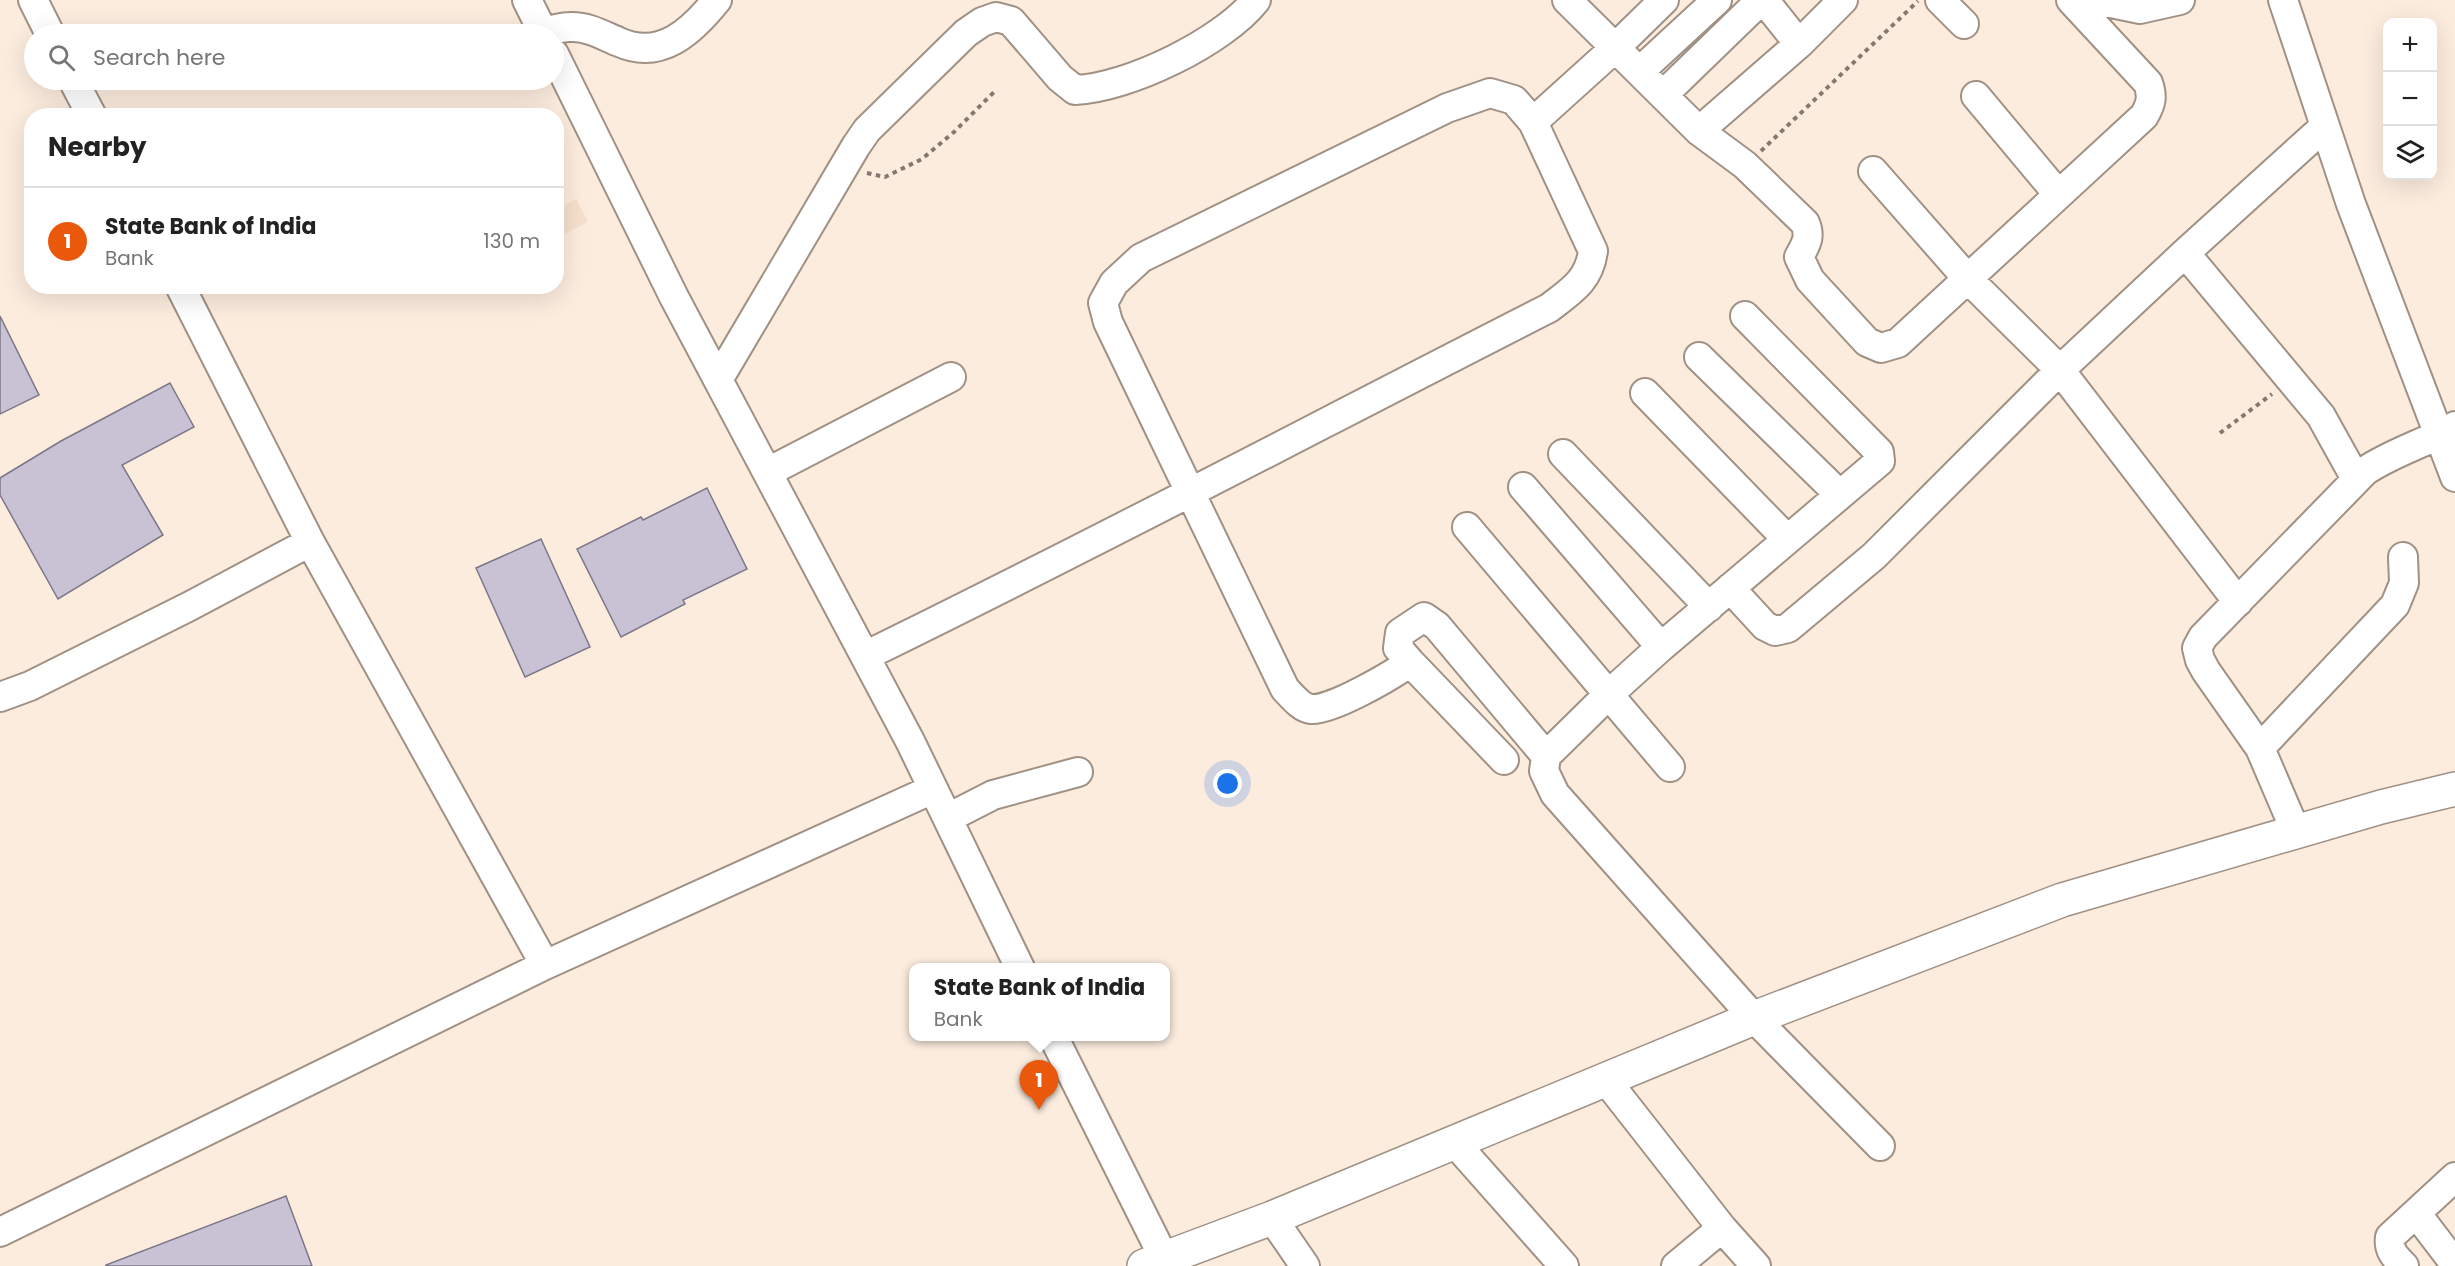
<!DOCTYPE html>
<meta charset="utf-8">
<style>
:root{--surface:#fff;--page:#f2f2f2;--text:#222;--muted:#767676;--line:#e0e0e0;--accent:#ea580c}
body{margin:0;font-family:Poppins,sans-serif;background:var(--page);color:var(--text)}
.controls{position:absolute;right:18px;top:18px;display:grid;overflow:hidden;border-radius:12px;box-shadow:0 6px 24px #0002}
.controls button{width:54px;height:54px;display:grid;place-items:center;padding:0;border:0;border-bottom:2px solid var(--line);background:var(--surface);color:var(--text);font:30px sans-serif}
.you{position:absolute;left:1228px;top:784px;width:21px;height:21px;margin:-15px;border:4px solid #fff;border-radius:50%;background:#1a73e8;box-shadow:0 0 0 9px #1a73e833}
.badge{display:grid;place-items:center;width:39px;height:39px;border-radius:50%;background:var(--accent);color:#fff;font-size:20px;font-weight:700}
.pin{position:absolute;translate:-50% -50px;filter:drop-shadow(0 2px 3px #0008)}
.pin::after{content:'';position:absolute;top:32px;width:21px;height:18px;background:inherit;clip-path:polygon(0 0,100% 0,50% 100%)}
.popup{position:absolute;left:909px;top:963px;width:261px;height:78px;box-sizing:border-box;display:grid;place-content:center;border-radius:12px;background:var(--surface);filter:drop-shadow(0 2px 4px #0005);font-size:20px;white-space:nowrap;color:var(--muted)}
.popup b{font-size:22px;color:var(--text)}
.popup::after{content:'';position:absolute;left:50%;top:100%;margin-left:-12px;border:12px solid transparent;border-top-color:var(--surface)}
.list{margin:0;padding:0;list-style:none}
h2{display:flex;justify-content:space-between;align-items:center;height:78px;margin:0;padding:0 24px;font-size:26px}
h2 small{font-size:20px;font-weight:400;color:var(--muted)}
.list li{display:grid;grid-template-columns:39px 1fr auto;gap:18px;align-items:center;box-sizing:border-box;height:108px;padding:0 24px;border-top:2px solid var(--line)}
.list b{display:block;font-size:22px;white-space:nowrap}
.list p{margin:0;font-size:20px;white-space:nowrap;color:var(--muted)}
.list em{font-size:20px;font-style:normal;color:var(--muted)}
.icon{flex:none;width:33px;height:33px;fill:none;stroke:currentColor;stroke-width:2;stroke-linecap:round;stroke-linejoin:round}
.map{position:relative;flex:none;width:2455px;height:1266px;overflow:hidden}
.search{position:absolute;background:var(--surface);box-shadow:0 6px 24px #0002;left:24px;top:24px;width:540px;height:66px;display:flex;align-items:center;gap:15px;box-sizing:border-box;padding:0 21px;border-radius:33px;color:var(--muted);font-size:22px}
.panel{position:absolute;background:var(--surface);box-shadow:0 6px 24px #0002;left:24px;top:108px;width:540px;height:186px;border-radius:24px}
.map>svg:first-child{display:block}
.built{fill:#f6e0cd}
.building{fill:#c8c2d4;stroke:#7c7787;stroke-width:1.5}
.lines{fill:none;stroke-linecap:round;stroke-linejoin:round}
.minor-casing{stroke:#a09185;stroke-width:32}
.major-casing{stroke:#a09185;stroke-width:36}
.path{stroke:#837970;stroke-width:4;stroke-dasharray:4.5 4.5;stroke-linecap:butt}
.minor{stroke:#fff;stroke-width:28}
.major{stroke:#fff;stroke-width:33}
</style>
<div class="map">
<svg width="2455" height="1266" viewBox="0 0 2455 1266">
<rect width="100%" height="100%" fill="#fcecde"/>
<path class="built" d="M 576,199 L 588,222 L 557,238 L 557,209 Z"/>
<path class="building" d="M 0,316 L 39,395 L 0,414 Z
M 170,383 L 194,427 L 122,465 L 163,535 L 58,599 L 0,495 L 0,478 L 61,441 Z
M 707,488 L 747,569 L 683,600 L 685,604 L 621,637 L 577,549 L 641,517 L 643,520 Z
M 541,539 L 590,647 L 525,677 L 476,568 Z
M 286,1196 L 312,1266 L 106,1266 L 106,1265 Z"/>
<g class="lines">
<defs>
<path id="minor" d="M 33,0 L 50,34
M 527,0 L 544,34
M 1567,0 L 1699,131 L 1745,165 L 1805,223 C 1811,237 1806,244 1799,257 L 1810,280 L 1867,342 L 1881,348 L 1898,343 L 2144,116 C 2151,104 2153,97 2148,83 L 2071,0
M 1940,0 L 1964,24
M 2097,0 L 2140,9 L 2180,0
M 2283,0 L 2351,204 L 2455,477
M 543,32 C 552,30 561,27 570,27 C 588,26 604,36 619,42 C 661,61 692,31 717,0
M 1799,44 L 1843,0
M 554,54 L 674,297 L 910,741 L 1020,968
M 1640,71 L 1717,0
M 73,80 L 92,116
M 1663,95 L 1761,0
M 1976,96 L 2058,194
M 1699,131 L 1799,44 L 1764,0
M 1873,171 L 1967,278 L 2060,370 L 2238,602
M 2185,253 L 2321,416 L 2356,479
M 180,286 L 310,542 L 545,965
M 1699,357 L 1839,494
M 718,380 L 856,146 L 867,130 L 966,33 L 982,22 L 996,17 L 1011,21 L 1060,78 L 1075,90 C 1128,88 1223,42 1256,0
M 1645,393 L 1786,538
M 1563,454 L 1709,607
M 768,472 L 951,377
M 1523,487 L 1661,647
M 1467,527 L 1670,767
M 1730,588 L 1765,626 L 1775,631 L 1788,628 L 1874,556 L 2060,370 L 2185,253 L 2324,127
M 865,656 C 1095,544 1321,424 1549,308 C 1571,291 1589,281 1593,251 L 1533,122
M 1410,662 L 1398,648 L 1400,633 L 1424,617 L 1437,626 L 1546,756 L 1544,771 L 1555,794 L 1754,1018 L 1880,1146
M 0,697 L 30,686 L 190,606 L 310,542
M 2260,748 L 2395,605 L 2404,583 L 2403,557
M 1546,756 L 1608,695 L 1661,647 L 1880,461 L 1879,452 L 1745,316
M 1504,760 L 1410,662 C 1393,675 1331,711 1311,709 C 1301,708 1292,696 1285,689 L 1108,322 L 1103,303 L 1114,283 L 1141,258 L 1447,108 L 1490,93 L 1514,100 L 1533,122 L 1616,47 L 1664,0
M 948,818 L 993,795 L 1078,772
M 2296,832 L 2260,748 L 2206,671 L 2200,660 L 2197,648 L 2203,637 L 2365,471 C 2393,452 2426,443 2455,426
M 1053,1036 L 1164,1258
M 1606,1080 L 1722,1228 L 1756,1266
M 1455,1143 L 1564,1266
M 2416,1213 L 2455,1264
M 1272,1218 L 1305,1266
M 0,1232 L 545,965 L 933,789
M 1676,1266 L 1722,1228
M 2404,1266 C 2395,1257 2388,1250 2390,1237 L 2455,1177"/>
<path id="major" d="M 1144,1266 L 1272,1218 L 1754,1018 L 2062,900 L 2381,807 L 2455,789"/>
</defs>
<use href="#minor" class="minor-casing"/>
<use href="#major" class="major-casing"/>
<path class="path" d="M 1761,151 L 1918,1
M 867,173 L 885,177 L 922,159 L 954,132 L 994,92
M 2220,433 L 2272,394"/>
<use href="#minor" class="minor"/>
<use href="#major" class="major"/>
</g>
</svg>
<div class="controls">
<button>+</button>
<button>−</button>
<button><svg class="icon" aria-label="layers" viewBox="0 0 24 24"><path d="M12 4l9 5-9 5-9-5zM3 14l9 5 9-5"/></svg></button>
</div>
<div class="you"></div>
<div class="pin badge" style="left:1039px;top:1110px">1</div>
<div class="popup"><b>State Bank of India</b>Bank</div>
<div class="search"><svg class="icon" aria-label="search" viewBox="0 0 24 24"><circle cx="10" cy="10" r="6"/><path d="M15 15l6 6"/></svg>Search here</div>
<section class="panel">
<h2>Nearby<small></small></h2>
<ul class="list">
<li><span class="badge">1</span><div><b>State Bank of India</b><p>Bank</p></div><em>130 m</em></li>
</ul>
</section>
</div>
